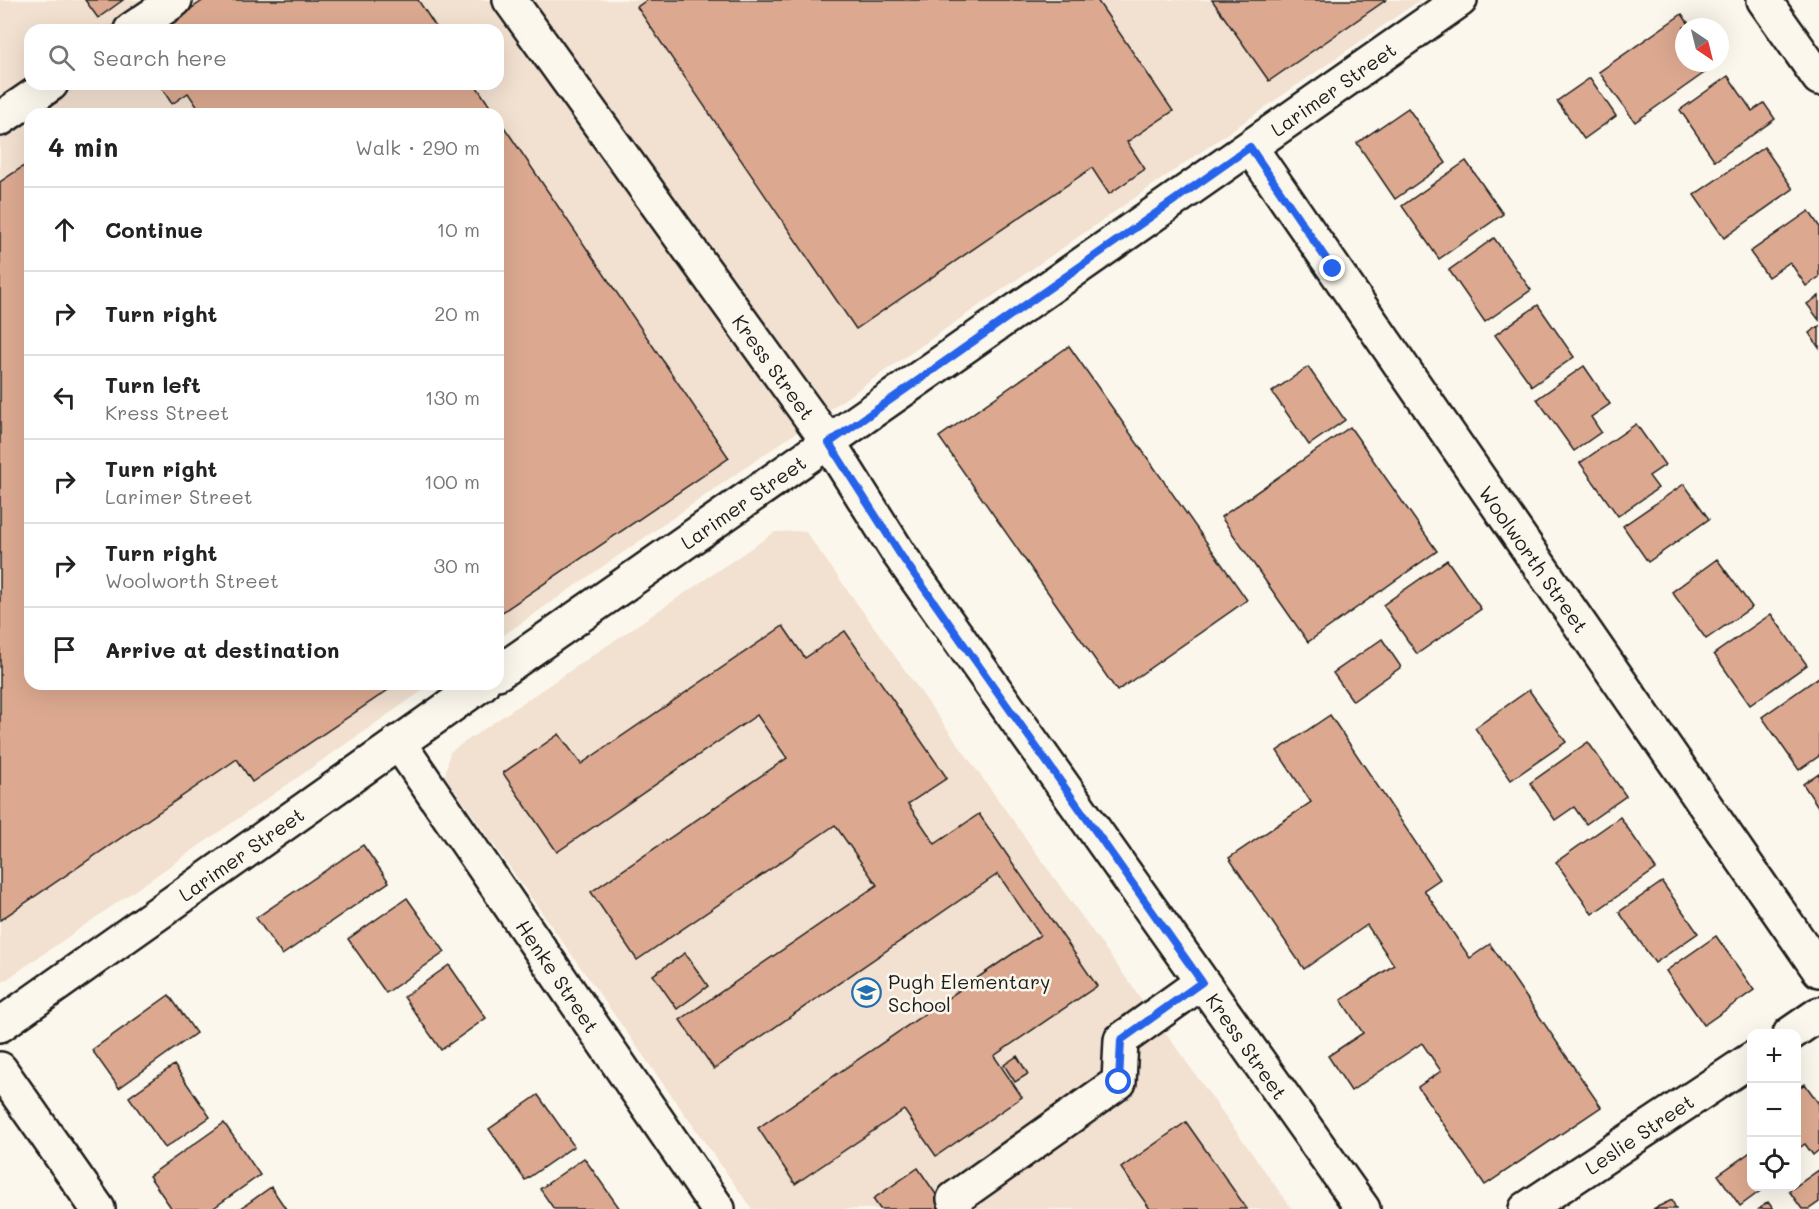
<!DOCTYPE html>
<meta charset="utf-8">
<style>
:root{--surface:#fff;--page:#f6f6f6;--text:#222;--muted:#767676;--line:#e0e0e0}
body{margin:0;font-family:Mali,sans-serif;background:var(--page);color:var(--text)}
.controls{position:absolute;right:18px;bottom:18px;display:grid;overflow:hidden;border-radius:12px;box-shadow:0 6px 24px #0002}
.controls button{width:54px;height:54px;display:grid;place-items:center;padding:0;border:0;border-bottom:2px solid var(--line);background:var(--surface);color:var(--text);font:30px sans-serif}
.compass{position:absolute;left:1675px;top:18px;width:54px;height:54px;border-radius:50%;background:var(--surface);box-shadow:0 6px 24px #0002;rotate:145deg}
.stop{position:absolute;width:18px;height:18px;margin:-14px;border:4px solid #2563eb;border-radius:50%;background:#fff}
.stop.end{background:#2563eb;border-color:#fff;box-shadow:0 2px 6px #0008}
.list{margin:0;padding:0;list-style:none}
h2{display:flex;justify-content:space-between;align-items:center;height:78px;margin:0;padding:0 24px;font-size:26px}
h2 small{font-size:20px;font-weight:400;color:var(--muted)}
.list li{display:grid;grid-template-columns:39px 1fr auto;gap:18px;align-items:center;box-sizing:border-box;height:84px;padding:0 24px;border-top:2px solid var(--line)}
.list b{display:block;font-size:22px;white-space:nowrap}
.list p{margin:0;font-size:20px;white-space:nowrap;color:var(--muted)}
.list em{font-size:20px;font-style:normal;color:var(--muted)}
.icon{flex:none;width:33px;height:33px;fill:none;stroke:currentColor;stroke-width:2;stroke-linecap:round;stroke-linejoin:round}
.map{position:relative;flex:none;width:1819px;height:1209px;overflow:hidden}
.search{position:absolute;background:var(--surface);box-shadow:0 6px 24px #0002;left:24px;top:24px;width:480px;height:66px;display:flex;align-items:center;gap:15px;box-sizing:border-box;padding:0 21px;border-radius:18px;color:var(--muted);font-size:22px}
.panel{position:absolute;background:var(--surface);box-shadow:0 6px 24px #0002;left:24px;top:108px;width:480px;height:582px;border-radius:18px}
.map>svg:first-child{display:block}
.built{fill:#f2e0d0;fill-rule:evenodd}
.building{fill:#dca990;stroke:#1c1c1c;stroke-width:1.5}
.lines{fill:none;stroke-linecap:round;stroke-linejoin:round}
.minor-casing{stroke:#1c1c1c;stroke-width:38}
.minor{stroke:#fbf7ec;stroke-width:33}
.route{stroke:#2563eb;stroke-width:8}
.labels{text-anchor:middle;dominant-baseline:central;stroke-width:5;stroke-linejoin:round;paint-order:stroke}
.street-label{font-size:20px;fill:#1c1c1c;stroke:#fbf7ec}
.poi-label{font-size:20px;fill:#1c1c1c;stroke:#fbf7ec;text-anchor:start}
</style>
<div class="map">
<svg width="1819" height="1209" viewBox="0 0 1819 1209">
<rect width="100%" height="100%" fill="#fbf7ec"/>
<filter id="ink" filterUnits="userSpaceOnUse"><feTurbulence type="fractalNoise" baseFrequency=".0167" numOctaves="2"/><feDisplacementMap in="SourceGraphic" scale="12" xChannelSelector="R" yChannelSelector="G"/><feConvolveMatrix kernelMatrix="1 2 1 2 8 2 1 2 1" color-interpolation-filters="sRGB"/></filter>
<g filter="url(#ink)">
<path class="built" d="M 0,0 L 1420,0 L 498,639 L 498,114 L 30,114 L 30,684 L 432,684 L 0,984 ZM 30,30 L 498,30 L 498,84 L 30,84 Z
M 805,531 L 1292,1209 L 752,1209 L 445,776 L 450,752 L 775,532 Z"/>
<path class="building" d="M 85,0 L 123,0 L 98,18 Z
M 204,0 L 418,0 L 438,30 L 159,30 Z
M 647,0 L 1097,0 L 1173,111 L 1127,142 L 1145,169 L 1109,194 L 1092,168 L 856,329 L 637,7 Z
M 1212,0 L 1386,0 L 1269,81 Z
M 1682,14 L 1691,27 L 1684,27 L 1684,63 L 1717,64 L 1635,122 L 1599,72 Z
M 1728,76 L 1752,111 L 1764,103 L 1775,119 L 1715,161 L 1680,110 Z
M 1590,78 L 1616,116 L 1584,139 L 1557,101 Z
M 159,84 L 475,84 L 495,114 L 202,114 L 188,93 L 172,104 Z
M 1408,108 L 1446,163 L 1395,199 L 1357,143 Z
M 498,118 L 729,458 L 498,615 Z
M 1764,147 L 1793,189 L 1724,238 L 1694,195 Z
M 1466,161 L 1503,214 L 1439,259 L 1402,206 Z
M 30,162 L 30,684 L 397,684 L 252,782 L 237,759 L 0,920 L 0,182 Z
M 1809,211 L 1819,226 L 1819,277 L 1806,286 L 1790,262 L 1768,277 L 1750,252 Z
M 1494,238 L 1531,290 L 1485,322 L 1449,270 Z
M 1819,296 L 1819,320 L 1807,304 Z
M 1538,305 L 1574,357 L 1532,386 L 1495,335 Z
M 1819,326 L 1819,348 L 1809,333 Z
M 1069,346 L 1247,600 L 1117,691 L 939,437 Z
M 1584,366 L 1610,404 L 1591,417 L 1601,432 L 1574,451 L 1537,399 Z
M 1308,367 L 1345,420 L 1309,445 L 1272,392 Z
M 1636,424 L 1665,465 L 1649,476 L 1658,488 L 1618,516 L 1580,463 Z
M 1350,427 L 1437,551 L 1308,642 L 1221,517 Z
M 1684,484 L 1709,519 L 1648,562 L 1623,526 Z
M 1717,559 L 1752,607 L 1706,639 L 1672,592 Z
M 1447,560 L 1481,609 L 1417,654 L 1383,605 Z
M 1771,614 L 1807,665 L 1750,705 L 1714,654 Z
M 783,626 L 805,658 L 845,631 L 947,778 L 908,804 L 935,844 L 979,814 L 1097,986 L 994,1056 L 1022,1097 L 936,1156 L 904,1110 L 795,1184 L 758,1128 L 1040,935 L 998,874 L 714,1069 L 680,1020 L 877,885 L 835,825 L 637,960 L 591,892 L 787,758 L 757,715 L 557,852 L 503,773 L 559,734 L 581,764 Z
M 1382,639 L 1401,667 L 1353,701 L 1333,673 Z
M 1819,677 L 1819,756 L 1799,770 L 1762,717 Z
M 1529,690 L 1566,742 L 1511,780 L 1475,728 Z
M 1330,715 L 1440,879 L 1424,890 L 1470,958 L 1490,944 L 1601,1107 L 1485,1185 L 1418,1087 L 1441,1071 L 1422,1043 L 1351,1091 L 1328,1056 L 1363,1033 L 1341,1000 L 1394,965 L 1367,925 L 1304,969 L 1229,858 L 1311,802 L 1277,751 Z
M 1588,742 L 1626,796 L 1586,824 L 1574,807 L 1555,820 L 1530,783 Z
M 1819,773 L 1819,808 L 1803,784 Z
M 1620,817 L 1656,869 L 1592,914 L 1556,862 Z
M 363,845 L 389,882 L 282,955 L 256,918 Z
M 1662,882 L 1698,933 L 1655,963 L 1619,912 Z
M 407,898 L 445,952 L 386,993 L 348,939 Z
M 1716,936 L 1754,990 L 1704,1025 L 1666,971 Z
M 685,953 L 708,986 L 677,1009 L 653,975 Z
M 449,965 L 486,1018 L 441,1050 L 404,997 Z
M 169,995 L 196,1033 L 119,1088 L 92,1050 Z
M 1017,1056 L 1028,1074 L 1015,1082 L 1004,1065 Z
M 174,1065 L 210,1117 L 165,1148 L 129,1097 Z
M 1805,1084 L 1819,1104 L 1819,1150 L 1813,1155 L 1805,1144 L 1796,1150 L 1796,1089 Z
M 538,1095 L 574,1146 L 525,1180 L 489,1129 Z
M 1186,1122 L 1247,1209 L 1150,1209 L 1121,1168 Z
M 224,1123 L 260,1175 L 212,1209 L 172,1209 L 149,1176 Z
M 1752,1151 L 1752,1186 L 1767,1186 L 1740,1206 L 1718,1175 Z
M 584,1158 L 620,1209 L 554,1209 L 540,1189 Z
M 918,1168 L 946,1209 L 880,1209 L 873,1199 Z
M 1819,1170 L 1819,1202 L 1809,1209 L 1802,1209 L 1789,1191 Z
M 271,1187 L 286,1209 L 240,1209 Z
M 1672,1200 L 1676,1209 L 1653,1209 Z
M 1768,1202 L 1773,1209 L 1759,1209 Z"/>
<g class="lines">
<defs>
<path id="minor" d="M 510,0 L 829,443 L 899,554 L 1363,1209
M 1764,0 L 1819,78
M 131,30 L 175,0
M 0,119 L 51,84
M 1250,147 L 1819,970
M 498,673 L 1460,0
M 398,742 L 718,1209
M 0,1025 L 482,684
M 1790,1034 L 1819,1014
M 0,1069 L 98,1209
M 954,1199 L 1119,1082 L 1121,1040 L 1202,982
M 1526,1209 L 1752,1059"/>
</defs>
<use href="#minor" class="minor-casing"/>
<use href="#minor" class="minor"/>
</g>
</g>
<g class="lines" filter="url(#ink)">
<path class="route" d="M 1119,1082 L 1121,1040 L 1202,982 L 900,554 L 829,443 L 1250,147 L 1333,269"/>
</g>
<defs>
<symbol id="school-ring" viewBox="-11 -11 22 22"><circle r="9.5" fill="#fbf7ec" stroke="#1f6fb2" stroke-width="1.5"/><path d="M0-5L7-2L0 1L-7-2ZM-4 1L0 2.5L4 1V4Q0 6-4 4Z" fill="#1f6fb2"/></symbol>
</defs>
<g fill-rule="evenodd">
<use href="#school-ring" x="850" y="976" width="33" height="33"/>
</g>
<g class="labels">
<g class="street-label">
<text transform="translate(1333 89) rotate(-35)">Larimer Street</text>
<text transform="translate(774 367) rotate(54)">Kress Street</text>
<text transform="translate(743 502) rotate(-35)">Larimer Street</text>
<text transform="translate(1534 559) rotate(55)">Woolworth Street</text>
<text transform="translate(241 854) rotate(-35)">Larimer Street</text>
<text transform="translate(558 976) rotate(56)">Henke Street</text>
<text transform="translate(1247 1046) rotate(55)">Kress Street</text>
<text transform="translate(1639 1134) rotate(-34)">Leslie Street</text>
</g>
<g class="poi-label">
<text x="888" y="981">Pugh Elementary<tspan x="888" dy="23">School</tspan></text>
</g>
</g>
</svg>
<div class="controls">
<button>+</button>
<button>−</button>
<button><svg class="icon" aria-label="locate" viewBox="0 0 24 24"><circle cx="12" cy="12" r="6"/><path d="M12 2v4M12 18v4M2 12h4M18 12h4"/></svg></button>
</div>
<svg class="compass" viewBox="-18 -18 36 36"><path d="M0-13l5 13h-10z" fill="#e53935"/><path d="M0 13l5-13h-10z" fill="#767676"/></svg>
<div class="stop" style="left:1119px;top:1082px"></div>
<div class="stop end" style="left:1333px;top:269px"></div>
<div class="search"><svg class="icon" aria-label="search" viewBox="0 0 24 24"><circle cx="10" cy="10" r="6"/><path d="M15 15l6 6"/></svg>Search here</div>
<section class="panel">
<h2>4 min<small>Walk · 290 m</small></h2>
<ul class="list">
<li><svg class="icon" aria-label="ahead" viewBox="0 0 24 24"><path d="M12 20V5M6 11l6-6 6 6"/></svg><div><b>Continue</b></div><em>10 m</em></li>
<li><svg class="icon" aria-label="right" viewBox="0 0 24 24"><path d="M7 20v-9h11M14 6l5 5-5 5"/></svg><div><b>Turn right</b></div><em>20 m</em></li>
<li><svg class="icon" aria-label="left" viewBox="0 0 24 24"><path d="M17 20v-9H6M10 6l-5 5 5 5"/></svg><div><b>Turn left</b><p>Kress Street</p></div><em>130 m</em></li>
<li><svg class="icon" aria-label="right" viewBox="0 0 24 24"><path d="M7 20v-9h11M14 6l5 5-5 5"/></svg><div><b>Turn right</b><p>Larimer Street</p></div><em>100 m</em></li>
<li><svg class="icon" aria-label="right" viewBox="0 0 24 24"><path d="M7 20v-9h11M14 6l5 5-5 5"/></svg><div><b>Turn right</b><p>Woolworth Street</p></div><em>30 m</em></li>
<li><svg class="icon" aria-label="arrive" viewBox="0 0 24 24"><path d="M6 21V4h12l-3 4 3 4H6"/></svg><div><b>Arrive at destination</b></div></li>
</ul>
</section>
</div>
